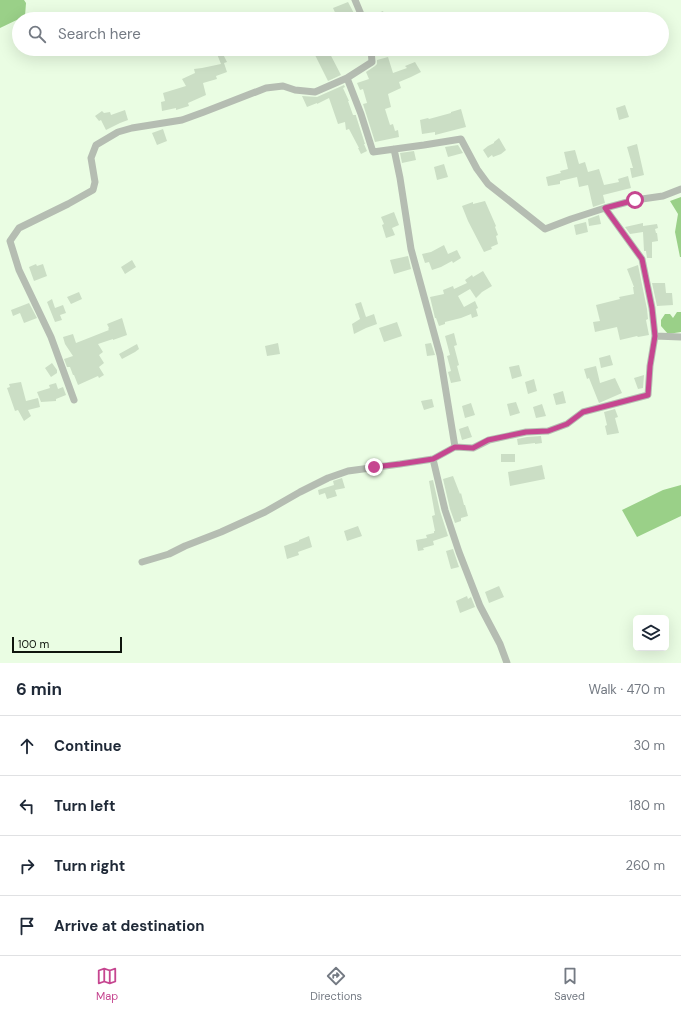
<!DOCTYPE html>
<meta charset="utf-8">
<style>
:root{--surface:#fff;--page:#f6f6f7;--text:#1f2937;--muted:#747a83;--line:#e0e1e3;--accent:#c64690}
body{margin:0;font-family:"DM Sans",sans-serif;background:var(--page);color:var(--text)}
.controls{position:absolute;right:12px;bottom:12px;display:grid;overflow:hidden;border-radius:6px;box-shadow:0 4px 16px #0002}
.controls button{width:36px;height:36px;display:grid;place-items:center;padding:0;border:0;border-bottom:1px solid var(--line);background:var(--surface);color:var(--text);font:20px sans-serif}
.scale{position:absolute;left:12px;bottom:10px;width:110px;box-sizing:border-box;padding-left:4px;border:2px solid #0f150d;border-top:0;font-size:11px;line-height:14px;white-space:nowrap;color:#0f150d;-webkit-text-stroke:3px #eafde3;paint-order:stroke}
.stop{position:absolute;width:12px;height:12px;margin:-9px;border:3px solid #c64690;border-radius:50%;background:#fff}
.stop.end{background:#c64690;border-color:#fff;box-shadow:0 1px 4px #0008}
.list{margin:0;padding:0;list-style:none}
h2{display:flex;justify-content:space-between;align-items:center;height:52px;margin:0;padding:0 16px;font-size:17px}
h2 small{font-size:13px;font-weight:400;color:var(--muted)}
.list li{display:grid;grid-template-columns:26px 1fr auto;gap:12px;align-items:center;box-sizing:border-box;height:60px;padding:0 16px;border-top:1px solid var(--line)}
.list b{display:block;font-size:15px;white-space:nowrap}
.list em{font-size:13px;font-style:normal;color:var(--muted)}
.icon{flex:none;width:22px;height:22px;fill:none;stroke:currentColor;stroke-width:2;stroke-linecap:round;stroke-linejoin:round}
.map{position:relative;flex:none;width:681px;height:663px;overflow:hidden}
.search{position:absolute;background:var(--surface);box-shadow:0 4px 16px #0002;left:12px;right:12px;top:12px;height:44px;display:flex;align-items:center;gap:10px;box-sizing:border-box;padding:0 14px;border-radius:22px;color:var(--muted);font-size:15px}
.sheet{height:292px;background:var(--surface)}
nav{display:flex;justify-content:space-around;align-items:center;box-sizing:border-box;height:56px;border-top:1px solid var(--line);background:var(--surface);font-size:11px;color:var(--muted)}
nav a{display:grid;justify-items:center;gap:2px}
nav .on{color:var(--accent)}
.map>svg:first-child{display:block}
.water{fill:#9ad088}
.building{fill:#cbdec5}
.lines{fill:none;stroke-linecap:round;stroke-linejoin:round}
.street{stroke:#b5bdb2;stroke-width:7}
.route{stroke:#c64690;stroke-width:5}
</style>
<div class="map">
<svg width="681" height="663" viewBox="0 0 681 663">
<rect width="100%" height="100%" fill="#eafde3"/>
<path class="water" d="M 0,0 L 24,0 L 26,3 L 25,16 L 0,28 Z
M 681,197 L 681,257 L 680,257 L 675,232 L 678,214 L 670,201 Z
M 677,312 L 681,312 L 681,332 L 668,334 L 661,326 L 661,320 L 665,314 L 670,314 L 673,318 Z
M 681,485 L 681,516 L 637,537 L 622,510 L 663,490 Z"/>
<path class="building" d="M 348,2 L 357,19 L 338,19 L 333,8 Z
M 383,11 L 386,19 L 368,19 L 368,17 Z
M 328,50 L 341,75 L 328,81 L 315,55 Z
M 222,52 L 227,62 L 224,63 L 227,72 L 216,76 L 217,79 L 203,83 L 206,95 L 188,103 L 189,106 L 176,110 L 176,108 L 162,111 L 161,102 L 165,101 L 163,93 L 186,86 L 182,79 L 195,73 L 194,69 L 202,68 L 221,64 L 217,54 Z
M 388,57 L 393,73 L 407,68 L 405,66 L 415,62 L 421,72 L 411,77 L 399,82 L 401,88 L 388,94 L 391,107 L 385,109 L 390,125 L 393,124 L 395,131 L 398,130 L 399,137 L 375,142 L 363,104 L 367,103 L 363,89 L 360,90 L 357,83 L 369,79 L 366,72 L 375,66 L 377,64 L 377,60 Z
M 344,85 L 345,87 L 343,88 L 349,101 L 348,101 L 353,115 L 356,115 L 356,116 L 365,144 L 364,144 L 367,151 L 361,154 L 358,148 L 359,148 L 349,129 L 346,130 L 345,122 L 338,124 L 329,98 L 317,104 L 317,103 L 307,107 L 302,96 L 317,97 Z
M 625,105 L 629,117 L 619,120 L 616,108 Z
M 461,109 L 466,127 L 435,135 L 435,132 L 422,134 L 420,120 L 428,118 L 429,119 L 451,113 L 451,112 Z
M 125,110 L 128,120 L 120,123 L 106,130 L 101,120 L 99,121 L 95,116 L 102,111 L 104,113 L 110,112 L 111,115 Z
M 163,129 L 167,141 L 157,145 L 152,133 Z
M 499,138 L 506,150 L 501,154 L 493,157 L 492,155 L 488,158 L 483,150 L 488,146 L 494,143 L 494,142 Z
M 637,144 L 644,175 L 632,178 L 630,168 L 633,168 L 627,147 Z
M 458,145 L 463,153 L 448,157 L 445,147 Z
M 575,150 L 579,164 L 585,162 L 588,172 L 599,169 L 604,185 L 619,182 L 618,179 L 628,176 L 631,188 L 603,195 L 605,203 L 593,207 L 588,185 L 579,187 L 577,177 L 560,181 L 560,184 L 548,186 L 546,177 L 561,173 L 560,171 L 568,169 L 564,152 Z
M 414,151 L 416,160 L 402,163 L 400,153 Z
M 444,164 L 448,177 L 437,180 L 434,167 Z
M 485,201 L 496,226 L 495,227 L 498,235 L 496,236 L 498,244 L 491,247 L 492,249 L 484,252 L 468,221 L 462,206 L 473,202 L 473,204 Z
M 394,212 L 399,225 L 392,228 L 395,235 L 386,238 L 382,225 L 384,224 L 381,217 Z
M 599,215 L 601,224 L 589,226 L 588,219 Z
M 586,222 L 588,232 L 576,235 L 574,225 Z
M 643,223 L 643,226 L 657,224 L 658,228 L 655,229 L 656,233 L 657,233 L 658,241 L 652,242 L 652,258 L 647,258 L 646,251 L 644,251 L 643,232 L 630,234 L 625,227 Z
M 444,245 L 448,254 L 457,250 L 461,258 L 453,263 L 452,261 L 441,267 L 432,270 L 429,262 L 425,263 L 422,254 L 431,252 Z
M 408,256 L 411,269 L 394,274 L 390,260 Z
M 132,260 L 136,267 L 125,274 L 121,267 Z
M 36,264 L 37,266 L 43,264 L 47,276 L 34,281 L 29,267 Z
M 638,265 L 647,309 L 648,319 L 646,320 L 649,335 L 638,337 L 637,336 L 620,340 L 617,327 L 595,332 L 593,322 L 600,321 L 596,305 L 620,299 L 619,297 L 634,294 L 633,287 L 634,287 L 627,269 Z
M 483,271 L 492,286 L 482,292 L 476,298 L 470,289 L 458,296 L 464,307 L 475,301 L 478,308 L 476,309 L 478,316 L 472,318 L 471,314 L 461,318 L 445,322 L 445,324 L 439,326 L 436,318 L 435,318 L 430,297 L 444,294 L 443,290 L 453,286 L 454,289 L 467,283 L 465,280 L 472,275 L 473,277 Z
M 652,283 L 665,283 L 666,293 L 672,293 L 673,305 L 657,306 Z
M 79,292 L 82,299 L 71,304 L 67,297 Z
M 52,299 L 55,308 L 63,305 L 66,313 L 60,315 L 62,320 L 55,322 L 47,302 Z
M 361,302 L 366,317 L 374,314 L 377,324 L 366,328 L 354,334 L 352,324 L 360,319 L 355,304 Z
M 29,303 L 37,318 L 24,323 L 20,313 L 13,316 L 11,310 Z
M 122,318 L 127,335 L 113,340 L 113,339 L 98,344 L 103,352 L 99,355 L 104,363 L 99,367 L 104,375 L 99,378 L 98,376 L 78,385 L 74,375 L 73,375 L 70,367 L 67,367 L 64,359 L 73,356 L 65,344 L 63,337 L 73,334 L 76,343 L 109,330 L 108,329 L 109,328 L 107,324 Z
M 397,322 L 402,336 L 384,342 L 379,328 Z
M 454,333 L 457,345 L 454,346 L 459,365 L 457,366 L 461,381 L 451,383 L 448,372 L 451,371 L 447,356 L 450,355 L 445,336 Z
M 278,343 L 280,354 L 267,356 L 265,346 Z
M 431,343 L 435,355 L 427,356 L 425,344 Z
M 137,344 L 139,349 L 135,352 L 122,359 L 119,354 Z
M 610,355 L 613,365 L 601,368 L 599,358 Z
M 52,363 L 57,370 L 57,373 L 51,377 L 45,368 Z
M 519,365 L 522,376 L 512,379 L 509,367 Z
M 596,366 L 600,383 L 615,378 L 622,393 L 599,403 L 589,378 L 587,379 L 584,369 Z
M 644,375 L 643,388 L 638,389 L 634,378 Z
M 534,379 L 537,391 L 528,394 L 525,382 Z
M 21,382 L 26,401 L 38,398 L 40,407 L 28,410 L 31,416 L 24,421 L 18,410 L 15,411 L 7,388 L 10,387 L 9,384 Z
M 56,383 L 58,389 L 63,387 L 66,395 L 56,399 L 56,401 L 41,402 L 37,392 L 50,388 L 49,385 Z
M 563,391 L 566,403 L 556,405 L 553,394 Z
M 432,399 L 434,407 L 424,410 L 421,401 Z
M 516,402 L 520,413 L 510,416 L 507,404 Z
M 471,403 L 475,415 L 465,418 L 462,406 Z
M 542,404 L 546,416 L 536,418 L 533,407 Z
M 615,409 L 618,417 L 615,418 L 619,433 L 607,435 L 605,426 L 607,425 L 604,412 Z
M 468,426 L 472,437 L 462,440 L 459,429 Z
M 541,436 L 542,443 L 535,444 L 535,443 L 518,445 L 517,439 L 527,437 Z
M 501,454 L 515,454 L 515,462 L 501,462 Z
M 542,465 L 545,479 L 510,486 L 508,472 Z
M 453,476 L 460,494 L 461,493 L 464,505 L 465,505 L 468,516 L 461,518 L 461,521 L 455,523 L 450,509 L 443,479 Z
M 342,478 L 345,488 L 335,490 L 337,496 L 327,499 L 325,493 L 319,495 L 318,490 L 334,485 L 333,481 Z
M 433,480 L 440,511 L 448,536 L 433,541 L 434,545 L 423,548 L 424,550 L 418,551 L 416,540 L 427,538 L 426,535 L 434,533 L 434,531 L 435,531 L 432,516 L 435,515 L 429,481 Z
M 358,526 L 362,536 L 347,541 L 344,531 Z
M 309,536 L 312,547 L 298,552 L 299,555 L 287,559 L 284,546 L 299,541 L 299,540 Z
M 453,549 L 459,567 L 451,569 L 446,551 Z
M 499,586 L 504,597 L 489,603 L 485,592 Z
M 467,596 L 468,599 L 471,597 L 475,607 L 460,613 L 456,601 Z"/>
<g class="lines">
<path class="street" d="M 355,0 L 363,19
M 371,49 L 372,62 L 347,78 L 361,114 L 373,152 L 424,145 L 461,139 L 477,169 L 488,184 L 545,229 L 571,219 L 605,208
M 394,149 L 400,178 L 411,249 L 440,355 L 455,447
M 681,189 L 663,196 L 635,200 L 605,208 L 642,259 L 652,308 L 655,336 L 681,337
M 74,400 L 51,337 L 19,270 L 10,241 L 19,228 L 68,204 L 93,190 L 95,182 L 91,158 L 96,145 L 118,132 L 132,128 L 182,120 L 204,112 L 266,88 L 283,86 L 295,90 L 315,92 L 347,78
M 433,459 L 445,510 L 459,552 L 480,606 L 500,644 L 507,663
M 142,562 L 169,554 L 185,546 L 221,532 L 265,512 L 300,492 L 328,478 L 348,471 L 400,464 L 433,459 L 455,447 L 473,448 L 489,440 L 526,432 L 548,431 L 567,424 L 583,412 L 648,395 L 650,366 L 655,336"/>
</g>
<g class="lines">
<path class="route" d="M 374,467 L 400,464 L 433,459 L 455,447 L 473,448 L 488,440 L 526,432 L 548,431 L 567,424 L 583,412 L 648,395 L 650,366 L 655,336 L 652,308 L 642,259 L 605,208 L 635,200"/>
</g>
</svg>
<div class="controls">
<button><svg class="icon" aria-label="layers" viewBox="0 0 24 24"><path d="M12 4l9 5-9 5-9-5zM3 14l9 5 9-5"/></svg></button>
</div>
<div class="scale">100 m</div>
<div class="stop" style="left:635px;top:200px"></div>
<div class="stop end" style="left:374px;top:467px"></div>
<div class="search"><svg class="icon" aria-label="search" viewBox="0 0 24 24"><circle cx="10" cy="10" r="6"/><path d="M15 15l6 6"/></svg>Search here</div>
</div>
<section class="sheet">
<h2>6 min<small>Walk · 470 m</small></h2>
<ul class="list">
<li><svg class="icon" aria-label="ahead" viewBox="0 0 24 24"><path d="M12 20V5M6 11l6-6 6 6"/></svg><div><b>Continue</b></div><em>30 m</em></li>
<li><svg class="icon" aria-label="left" viewBox="0 0 24 24"><path d="M17 20v-9H6M10 6l-5 5 5 5"/></svg><div><b>Turn left</b></div><em>180 m</em></li>
<li><svg class="icon" aria-label="right" viewBox="0 0 24 24"><path d="M7 20v-9h11M14 6l5 5-5 5"/></svg><div><b>Turn right</b></div><em>260 m</em></li>
<li><svg class="icon" aria-label="arrive" viewBox="0 0 24 24"><path d="M6 21V4h12l-3 4 3 4H6"/></svg><div><b>Arrive at destination</b></div></li>
</ul>
</section>
<nav>
<a class="on"><svg class="icon" aria-label="map" viewBox="0 0 24 24"><path d="M3 6l6-2 6 2 6-2v14l-6 2-6-2-6 2zM9 4v14M15 6v14"/></svg>Map</a>
<a><svg class="icon" aria-label="directions" viewBox="0 0 24 24"><path d="M12 3l9 9-9 9-9-9zM9 14v-3h6M13 9l2 2-2 2"/></svg>Directions</a>
<a><svg class="icon" aria-label="saved" viewBox="0 0 24 24"><path d="M7 4h10v16l-5-4-5 4z"/></svg>Saved</a>
</nav>
